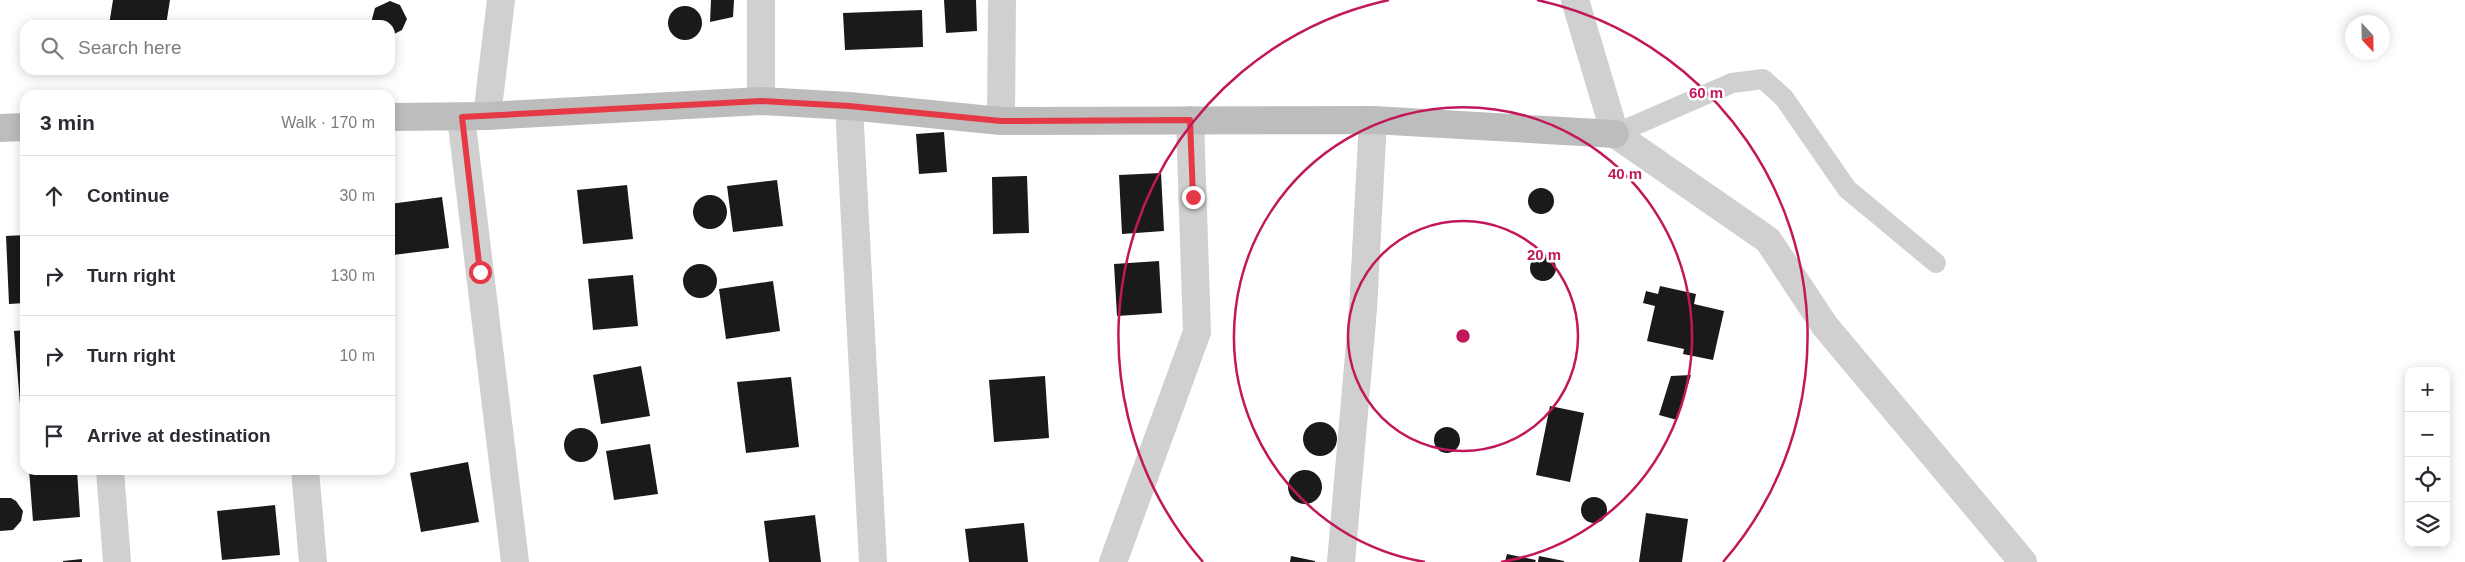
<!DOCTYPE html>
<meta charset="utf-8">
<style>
:root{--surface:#fff;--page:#f2f2f3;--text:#2b2b33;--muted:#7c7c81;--line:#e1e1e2}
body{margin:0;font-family:Arial,sans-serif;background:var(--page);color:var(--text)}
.controls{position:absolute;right:15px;bottom:15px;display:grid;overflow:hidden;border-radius:10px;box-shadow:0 2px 12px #0003}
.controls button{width:45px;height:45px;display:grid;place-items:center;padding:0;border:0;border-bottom:1px solid var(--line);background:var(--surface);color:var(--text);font:25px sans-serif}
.compass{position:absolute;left:2345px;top:15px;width:45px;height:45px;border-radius:50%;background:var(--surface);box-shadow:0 2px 12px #0003;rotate:158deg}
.stop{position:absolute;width:15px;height:15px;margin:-11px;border:4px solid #e63946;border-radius:50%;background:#fff}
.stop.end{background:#e63946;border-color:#fff;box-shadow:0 1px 5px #0008}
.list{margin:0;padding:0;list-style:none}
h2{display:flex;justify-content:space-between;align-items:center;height:65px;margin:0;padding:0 20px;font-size:21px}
h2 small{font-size:16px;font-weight:400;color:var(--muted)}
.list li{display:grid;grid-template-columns:32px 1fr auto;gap:15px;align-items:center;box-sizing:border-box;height:80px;padding:0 20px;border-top:1px solid var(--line)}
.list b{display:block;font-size:19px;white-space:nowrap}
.list em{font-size:16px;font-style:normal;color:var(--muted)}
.icon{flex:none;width:28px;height:28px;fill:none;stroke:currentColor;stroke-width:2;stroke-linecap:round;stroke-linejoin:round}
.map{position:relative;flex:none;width:2465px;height:562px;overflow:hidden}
.search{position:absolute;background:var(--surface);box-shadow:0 2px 12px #0003;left:20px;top:20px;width:375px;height:55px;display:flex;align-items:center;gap:12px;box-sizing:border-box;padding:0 18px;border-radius:15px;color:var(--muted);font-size:19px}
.panel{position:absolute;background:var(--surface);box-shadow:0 2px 12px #0003;left:20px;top:90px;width:375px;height:385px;border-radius:15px}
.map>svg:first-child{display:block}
.building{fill:#1a1a1a}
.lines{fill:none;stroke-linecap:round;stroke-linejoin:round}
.lane{stroke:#d0d0d0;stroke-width:20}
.street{stroke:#d0d0d0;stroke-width:28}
.secondary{stroke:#bdbdbd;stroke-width:28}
.route{stroke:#e63946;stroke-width:6}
.ring{fill:none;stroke:#c2185b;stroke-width:2.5}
.centre{fill:#c2185b;stroke:#fff;stroke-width:2.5}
.ring-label{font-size:15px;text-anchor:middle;font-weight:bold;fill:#c2185b;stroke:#fff;stroke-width:5;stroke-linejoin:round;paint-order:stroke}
</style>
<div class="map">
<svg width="2465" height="562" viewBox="0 0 2465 562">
<rect width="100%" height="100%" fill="#fff"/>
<path class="building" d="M 113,0 L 170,0 L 166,25 L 109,25 Z
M 711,0 L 734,0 L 733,17 L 710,22 Z
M 944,0 L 976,0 L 977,31 L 946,33 Z
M 390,1 L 400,5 L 407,19 L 402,30 L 392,35 L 390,25 L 373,25 L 372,19 L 375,8 Z
M668 23a17 17 0 1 1 34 0a17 17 0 1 1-34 0Z
M 922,10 L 923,47 L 845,50 L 843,13 Z
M 944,132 L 947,172 L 919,174 L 916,134 Z
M 1161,173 L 1164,231 L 1122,234 L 1119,175 Z
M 1027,176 L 1029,233 L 993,234 L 992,177 Z
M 777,180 L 783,226 L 733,232 L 727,186 Z
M 627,185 L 633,239 L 583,244 L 577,190 Z
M1528 201a13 13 0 1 1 26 0a13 13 0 1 1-26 0Z
M693 212a17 17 0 1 1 34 0a17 17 0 1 1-34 0Z
M 442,197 L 449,248 L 393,255 L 390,204 Z
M 25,235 L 25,303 L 9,304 L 6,236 Z
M1530 268a13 13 0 1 1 26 0a13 13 0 1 1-26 0Z
M 1159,261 L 1162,313 L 1117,316 L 1114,264 Z
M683 281a17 17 0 1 1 34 0a17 17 0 1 1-34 0Z
M 633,275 L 638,326 L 593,330 L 588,279 Z
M 773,281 L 780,331 L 726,339 L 719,289 Z
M 1660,286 L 1696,294 L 1694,304 L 1724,311 L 1713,360 L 1683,354 L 1684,349 L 1647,341 L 1655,306 L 1643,303 L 1646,291 L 1658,294 Z
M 25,330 L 25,404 L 20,404 L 14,331 Z
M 641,366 L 650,416 L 601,424 L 593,375 Z
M 1691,375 L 1677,420 L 1659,415 L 1671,376 Z
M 1045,376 L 1049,438 L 994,442 L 989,380 Z
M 791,377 L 799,447 L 746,453 L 737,382 Z
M 1550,406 L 1584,413 L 1570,482 L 1536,475 Z
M1303 439a17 17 0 1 1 34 0a17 17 0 1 1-34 0Z
M1434 440a13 13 0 1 1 26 0a13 13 0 1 1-26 0Z
M564 445a17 17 0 1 1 34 0a17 17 0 1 1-34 0Z
M 650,444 L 658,494 L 614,500 L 606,451 Z
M 468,462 L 479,522 L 421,532 L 410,473 Z
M 29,470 L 77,470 L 80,517 L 33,521 Z
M1288 487a17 17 0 1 1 34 0a17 17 0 1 1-34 0Z
M1581 510a13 13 0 1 1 26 0a13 13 0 1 1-26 0Z
M 0,498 L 11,498 L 16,501 L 23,511 L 21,521 L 13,530 L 0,531 Z
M 275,505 L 280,555 L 222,560 L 217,511 Z
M 1646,513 L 1688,519 L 1682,562 L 1639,562 Z
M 815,515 L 821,562 L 769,562 L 764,521 Z
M 1024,523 L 1028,562 L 969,562 L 965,529 Z
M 1507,554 L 1536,560 L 1535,562 L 1505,562 Z
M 1291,556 L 1315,561 L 1315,562 L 1290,562 Z
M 1539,556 L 1564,561 L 1564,562 L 1538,562 Z
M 82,559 L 82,562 L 63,562 L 63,561 Z"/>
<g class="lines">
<path class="lane" d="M 1615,134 L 1732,83 L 1763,79 L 1784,98 L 1847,189 L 1936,263"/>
<path class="street" d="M 761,0 L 761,101
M 1575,0 L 1615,134 L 1768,240 L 1825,326 L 2023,562
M 849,106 L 873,562
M 487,116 L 501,0
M 461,117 L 515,562
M 1001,121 L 1002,0
M 110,470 L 117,562
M 305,470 L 313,562
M 1113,562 L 1197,332 L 1190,120
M 1341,562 L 1363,309 L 1373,120"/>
<path class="secondary" d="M 390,117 L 487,116 L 761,101 L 849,106 L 1001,121 L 1373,120 L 1615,134
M 0,128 L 25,127"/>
</g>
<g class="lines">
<path class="route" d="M 480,272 L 462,117 L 761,101 L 849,106 L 1001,121 L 1190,120 L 1193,197"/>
</g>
<g class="ring">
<circle cx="1463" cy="336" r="115"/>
<path d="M1425 562A229 229 0 1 1 1501 562"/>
<path d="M1203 562A344 344 0 0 1 1389 0M1537 0A344 344 0 0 1 1723 562"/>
</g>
<circle cx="1463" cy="336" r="8" class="centre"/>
<g class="ring-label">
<text x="1706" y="98">60 m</text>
<text x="1625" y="179">40 m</text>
<text x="1544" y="260">20 m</text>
</g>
</svg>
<div class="controls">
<button>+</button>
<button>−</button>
<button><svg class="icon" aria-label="locate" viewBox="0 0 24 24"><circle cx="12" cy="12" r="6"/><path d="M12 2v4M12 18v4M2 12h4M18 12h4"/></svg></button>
<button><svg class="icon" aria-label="layers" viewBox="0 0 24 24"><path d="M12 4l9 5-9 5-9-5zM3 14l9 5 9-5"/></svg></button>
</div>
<svg class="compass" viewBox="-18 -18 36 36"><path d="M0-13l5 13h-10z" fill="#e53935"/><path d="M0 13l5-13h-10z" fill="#7c7c81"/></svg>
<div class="stop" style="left:480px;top:272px"></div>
<div class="stop end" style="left:1193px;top:197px"></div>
<div class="search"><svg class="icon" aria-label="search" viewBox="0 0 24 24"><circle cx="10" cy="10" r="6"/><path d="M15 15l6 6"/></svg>Search here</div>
<section class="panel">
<h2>3 min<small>Walk · 170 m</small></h2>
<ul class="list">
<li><svg class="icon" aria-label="ahead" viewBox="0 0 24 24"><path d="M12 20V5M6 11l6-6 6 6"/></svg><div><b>Continue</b></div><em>30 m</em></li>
<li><svg class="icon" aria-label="right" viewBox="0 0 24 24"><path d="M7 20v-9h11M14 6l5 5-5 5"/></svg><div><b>Turn right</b></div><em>130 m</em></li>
<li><svg class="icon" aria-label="right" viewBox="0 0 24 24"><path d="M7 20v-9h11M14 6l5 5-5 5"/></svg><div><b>Turn right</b></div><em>10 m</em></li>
<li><svg class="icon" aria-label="arrive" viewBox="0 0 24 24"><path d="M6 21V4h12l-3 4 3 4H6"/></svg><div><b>Arrive at destination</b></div></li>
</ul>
</section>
</div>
